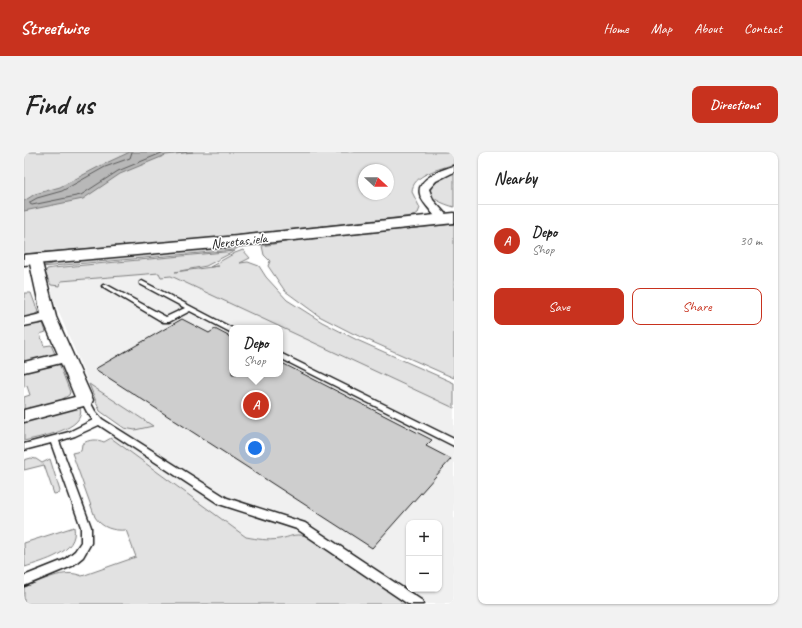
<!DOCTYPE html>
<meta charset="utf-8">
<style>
:root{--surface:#fff;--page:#f2f2f2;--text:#222;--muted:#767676;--line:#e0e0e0;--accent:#c8321e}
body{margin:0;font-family:Caveat,sans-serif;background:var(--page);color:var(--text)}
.controls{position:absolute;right:12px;bottom:12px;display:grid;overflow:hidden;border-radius:8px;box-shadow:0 1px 3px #0004}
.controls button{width:36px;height:36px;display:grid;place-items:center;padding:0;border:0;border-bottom:1px solid var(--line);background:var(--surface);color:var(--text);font:20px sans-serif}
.compass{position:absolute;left:334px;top:12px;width:36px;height:36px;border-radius:50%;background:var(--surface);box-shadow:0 1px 3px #0004;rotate:111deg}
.you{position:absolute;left:231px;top:296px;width:14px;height:14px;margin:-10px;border:3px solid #fff;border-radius:50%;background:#1a73e8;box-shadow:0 0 0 6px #1a73e833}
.badge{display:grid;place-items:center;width:26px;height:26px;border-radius:50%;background:var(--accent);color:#fff;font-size:13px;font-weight:700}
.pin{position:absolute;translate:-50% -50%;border:2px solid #fff;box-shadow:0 1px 4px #0006}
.popup{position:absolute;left:205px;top:173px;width:54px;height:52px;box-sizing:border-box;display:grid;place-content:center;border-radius:8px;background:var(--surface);filter:drop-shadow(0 1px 3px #0005);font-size:13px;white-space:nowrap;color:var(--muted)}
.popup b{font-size:15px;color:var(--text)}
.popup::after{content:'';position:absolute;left:50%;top:100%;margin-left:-8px;border:8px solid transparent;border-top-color:var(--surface)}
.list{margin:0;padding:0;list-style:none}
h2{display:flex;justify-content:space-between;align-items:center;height:52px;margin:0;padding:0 16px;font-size:17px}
h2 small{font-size:13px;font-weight:400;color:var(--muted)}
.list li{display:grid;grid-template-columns:26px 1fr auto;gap:12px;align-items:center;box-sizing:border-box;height:72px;padding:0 16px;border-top:1px solid var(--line)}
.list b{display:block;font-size:15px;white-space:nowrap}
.list p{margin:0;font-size:13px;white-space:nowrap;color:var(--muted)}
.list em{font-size:13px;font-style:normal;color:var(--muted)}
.actions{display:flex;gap:8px;padding:12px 16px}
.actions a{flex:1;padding:9px 0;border:1px solid var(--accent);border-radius:8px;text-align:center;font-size:14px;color:var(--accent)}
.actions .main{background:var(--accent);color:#fff}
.map{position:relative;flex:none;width:430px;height:452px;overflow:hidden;border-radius:8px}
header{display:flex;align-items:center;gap:24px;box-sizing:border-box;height:56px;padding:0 20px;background:var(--accent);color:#fff}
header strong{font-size:19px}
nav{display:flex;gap:22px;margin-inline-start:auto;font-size:14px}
.intro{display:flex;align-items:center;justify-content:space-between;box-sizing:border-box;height:96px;padding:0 24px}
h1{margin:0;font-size:28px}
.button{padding:10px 18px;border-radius:8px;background:var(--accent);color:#fff;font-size:14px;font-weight:700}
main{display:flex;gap:24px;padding:0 24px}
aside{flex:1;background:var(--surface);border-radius:8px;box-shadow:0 1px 3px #0004}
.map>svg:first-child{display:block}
.built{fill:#f0f0f0;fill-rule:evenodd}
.green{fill:#e2e2e2;stroke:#7f7f7f;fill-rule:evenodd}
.water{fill:#b8b8b8;stroke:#7a7a7a}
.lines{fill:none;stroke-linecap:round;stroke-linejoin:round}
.shore{stroke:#5a5a5a;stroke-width:1}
.building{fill:#cecece;stroke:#1c1c1c}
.lane-casing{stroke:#1c1c1c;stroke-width:3}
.street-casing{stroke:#1c1c1c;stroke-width:3}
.primary-casing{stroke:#1c1c1c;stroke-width:3}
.lane{fill:#fff;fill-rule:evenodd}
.street{fill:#fff;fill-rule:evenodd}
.primary{fill:#fff;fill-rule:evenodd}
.labels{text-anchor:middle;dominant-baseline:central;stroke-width:3;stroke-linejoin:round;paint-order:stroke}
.far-street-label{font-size:14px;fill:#1c1c1c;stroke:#fff}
</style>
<header>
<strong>Streetwise</strong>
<nav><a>Home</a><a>Map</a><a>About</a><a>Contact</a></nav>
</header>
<div class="intro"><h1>Find us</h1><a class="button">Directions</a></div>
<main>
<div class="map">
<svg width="430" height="452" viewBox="0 0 430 452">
<rect width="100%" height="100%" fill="#fff"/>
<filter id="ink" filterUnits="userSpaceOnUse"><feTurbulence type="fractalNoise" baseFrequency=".025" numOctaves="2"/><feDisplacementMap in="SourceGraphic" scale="8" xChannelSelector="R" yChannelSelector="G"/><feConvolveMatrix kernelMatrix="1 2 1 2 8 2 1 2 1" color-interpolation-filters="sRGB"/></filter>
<g filter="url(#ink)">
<path class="built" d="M 136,121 L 137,125 L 147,124 L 155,127 L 430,256 L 430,452 L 387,452 L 272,382 L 255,387 L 235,387 L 222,385 L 87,286 L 100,276 L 76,259 L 28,144 L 27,133 L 30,134 L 37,129 ZM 208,176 L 256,176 L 256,222 L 208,222 ZM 385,371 L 415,371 L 415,437 L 385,437 Z"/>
<path class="green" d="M 0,0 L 430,0 L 430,12 C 417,17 388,22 388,40 L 396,56 L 394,61 L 389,64 L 198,85 L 0,102 ZM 340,18 L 364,18 L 364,42 L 340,42 Z
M 430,21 L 430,55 C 396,45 401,33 430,21 Z
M 430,72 L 430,226 L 328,181 L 295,164 L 261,139 L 244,114 L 246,109 L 240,103 L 238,94 L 267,89 Z
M 214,92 L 214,96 L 210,98 L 17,115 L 33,110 Z
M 219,98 L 226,106 L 216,111 L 224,110 L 235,114 L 242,125 L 263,148 L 298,170 L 333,188 L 430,231 L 430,256 L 147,124 L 137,125 L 135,121 L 37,129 L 36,134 L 27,133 L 21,121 L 23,117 L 29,116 L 211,99 L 182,114 L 151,120 L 195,114 L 186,115 L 211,101 Z
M 0,141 L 7,141 L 14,160 L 9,164 L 0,166 Z
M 14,171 L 19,171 L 22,180 L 16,182 L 20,194 L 27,193 L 31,202 L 22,205 L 0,211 L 0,174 Z
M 34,209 L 46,240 L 45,243 L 37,248 L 0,258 L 0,245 L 6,243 L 3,234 L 0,235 L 0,216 Z
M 65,232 L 129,274 L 111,278 L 100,276 L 76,259 Z
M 53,255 L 56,256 C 63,278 14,285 0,289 L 0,267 Z
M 87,286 L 222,385 C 233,387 244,389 255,387 C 268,385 268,381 283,384 L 387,452 L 0,452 L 0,435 C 18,429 40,416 58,424 L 112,405 L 102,378 C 89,379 78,376 71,365 L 48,301 L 57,299 L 58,292 C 65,287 73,287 80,290 Z
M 7,306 L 12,307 L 18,311 L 26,307 L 36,339 L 35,341 L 30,342 L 20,313 L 0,318 L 0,308 Z
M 50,375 C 55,401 19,409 1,415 L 0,391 Z"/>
<path class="water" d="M 106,0 L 169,0 L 142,3 L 96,22 L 59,47 L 0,59 L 0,49 L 11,42 L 36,35 L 80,12 Z"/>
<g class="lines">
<path class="shore" d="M 108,0 L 106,6 L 81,15 L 38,39 L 13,46 L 6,50 L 6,52 L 8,53 L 57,43 L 94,19 L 140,0"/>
</g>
<path class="building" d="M 158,167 L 185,181 L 191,177 L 208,186 L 208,222 L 256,222 L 256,210 L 408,288 L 402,294 L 427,307 L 348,396 L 71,217 Z"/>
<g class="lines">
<defs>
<path id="lane" d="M 118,129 L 208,176 L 208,181 L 166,159 L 145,170 L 139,170 L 78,134 L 79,133 L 83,133 L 142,165 L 161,156 L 116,132 L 116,130 Z
M 256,201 L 430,287 L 430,294 L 256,206 Z
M 61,245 L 64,246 L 71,259 L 78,267 L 203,346 L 281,371 L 397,448 L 399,452 L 384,452 L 273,377 L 195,352 L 75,273 L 51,284 L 35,289 L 67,375 L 67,391 L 59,405 L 48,414 L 0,434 L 0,424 L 40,408 L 51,399 L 57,390 L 57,375 L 27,291 L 0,298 L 0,292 L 45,280 L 69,268 L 63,260 L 57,248 Z"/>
<path id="street" d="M 430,14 L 430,20 L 412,29 L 405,37 L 409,48 L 426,67 L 420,70 C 414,69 410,63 406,58 C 402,53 397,48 396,42 C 392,27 419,17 430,14 Z
M 11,103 L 15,104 L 17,107 L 32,165 L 69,248 L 67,252 L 0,270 L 0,258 L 51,245 L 37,211 L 0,220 L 0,210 L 34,202 L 20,170 L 0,174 L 0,166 L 17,162 L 5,107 L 7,104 Z"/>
<path id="primary" d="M 430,61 L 430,71 L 214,94 L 0,113 L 0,103 L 214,84 Z"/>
</defs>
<use href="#lane" class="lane-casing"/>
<use href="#street" class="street-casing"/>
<use href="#primary" class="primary-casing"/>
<use href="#lane" class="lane"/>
<use href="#street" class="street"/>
<use href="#primary" class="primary"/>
</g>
</g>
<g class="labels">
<g class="far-street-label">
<text transform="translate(215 89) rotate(-6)">Neretas iela</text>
</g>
</g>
</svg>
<div class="controls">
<button>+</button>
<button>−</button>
</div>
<svg class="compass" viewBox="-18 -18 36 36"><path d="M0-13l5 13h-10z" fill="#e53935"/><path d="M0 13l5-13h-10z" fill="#767676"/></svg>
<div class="you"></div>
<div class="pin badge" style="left:232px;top:253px">A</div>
<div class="popup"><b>Depo</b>Shop</div>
</div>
<aside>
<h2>Nearby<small></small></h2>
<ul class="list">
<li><span class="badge">A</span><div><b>Depo</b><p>Shop</p></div><em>30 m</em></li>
</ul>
<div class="actions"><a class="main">Save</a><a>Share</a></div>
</aside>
</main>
